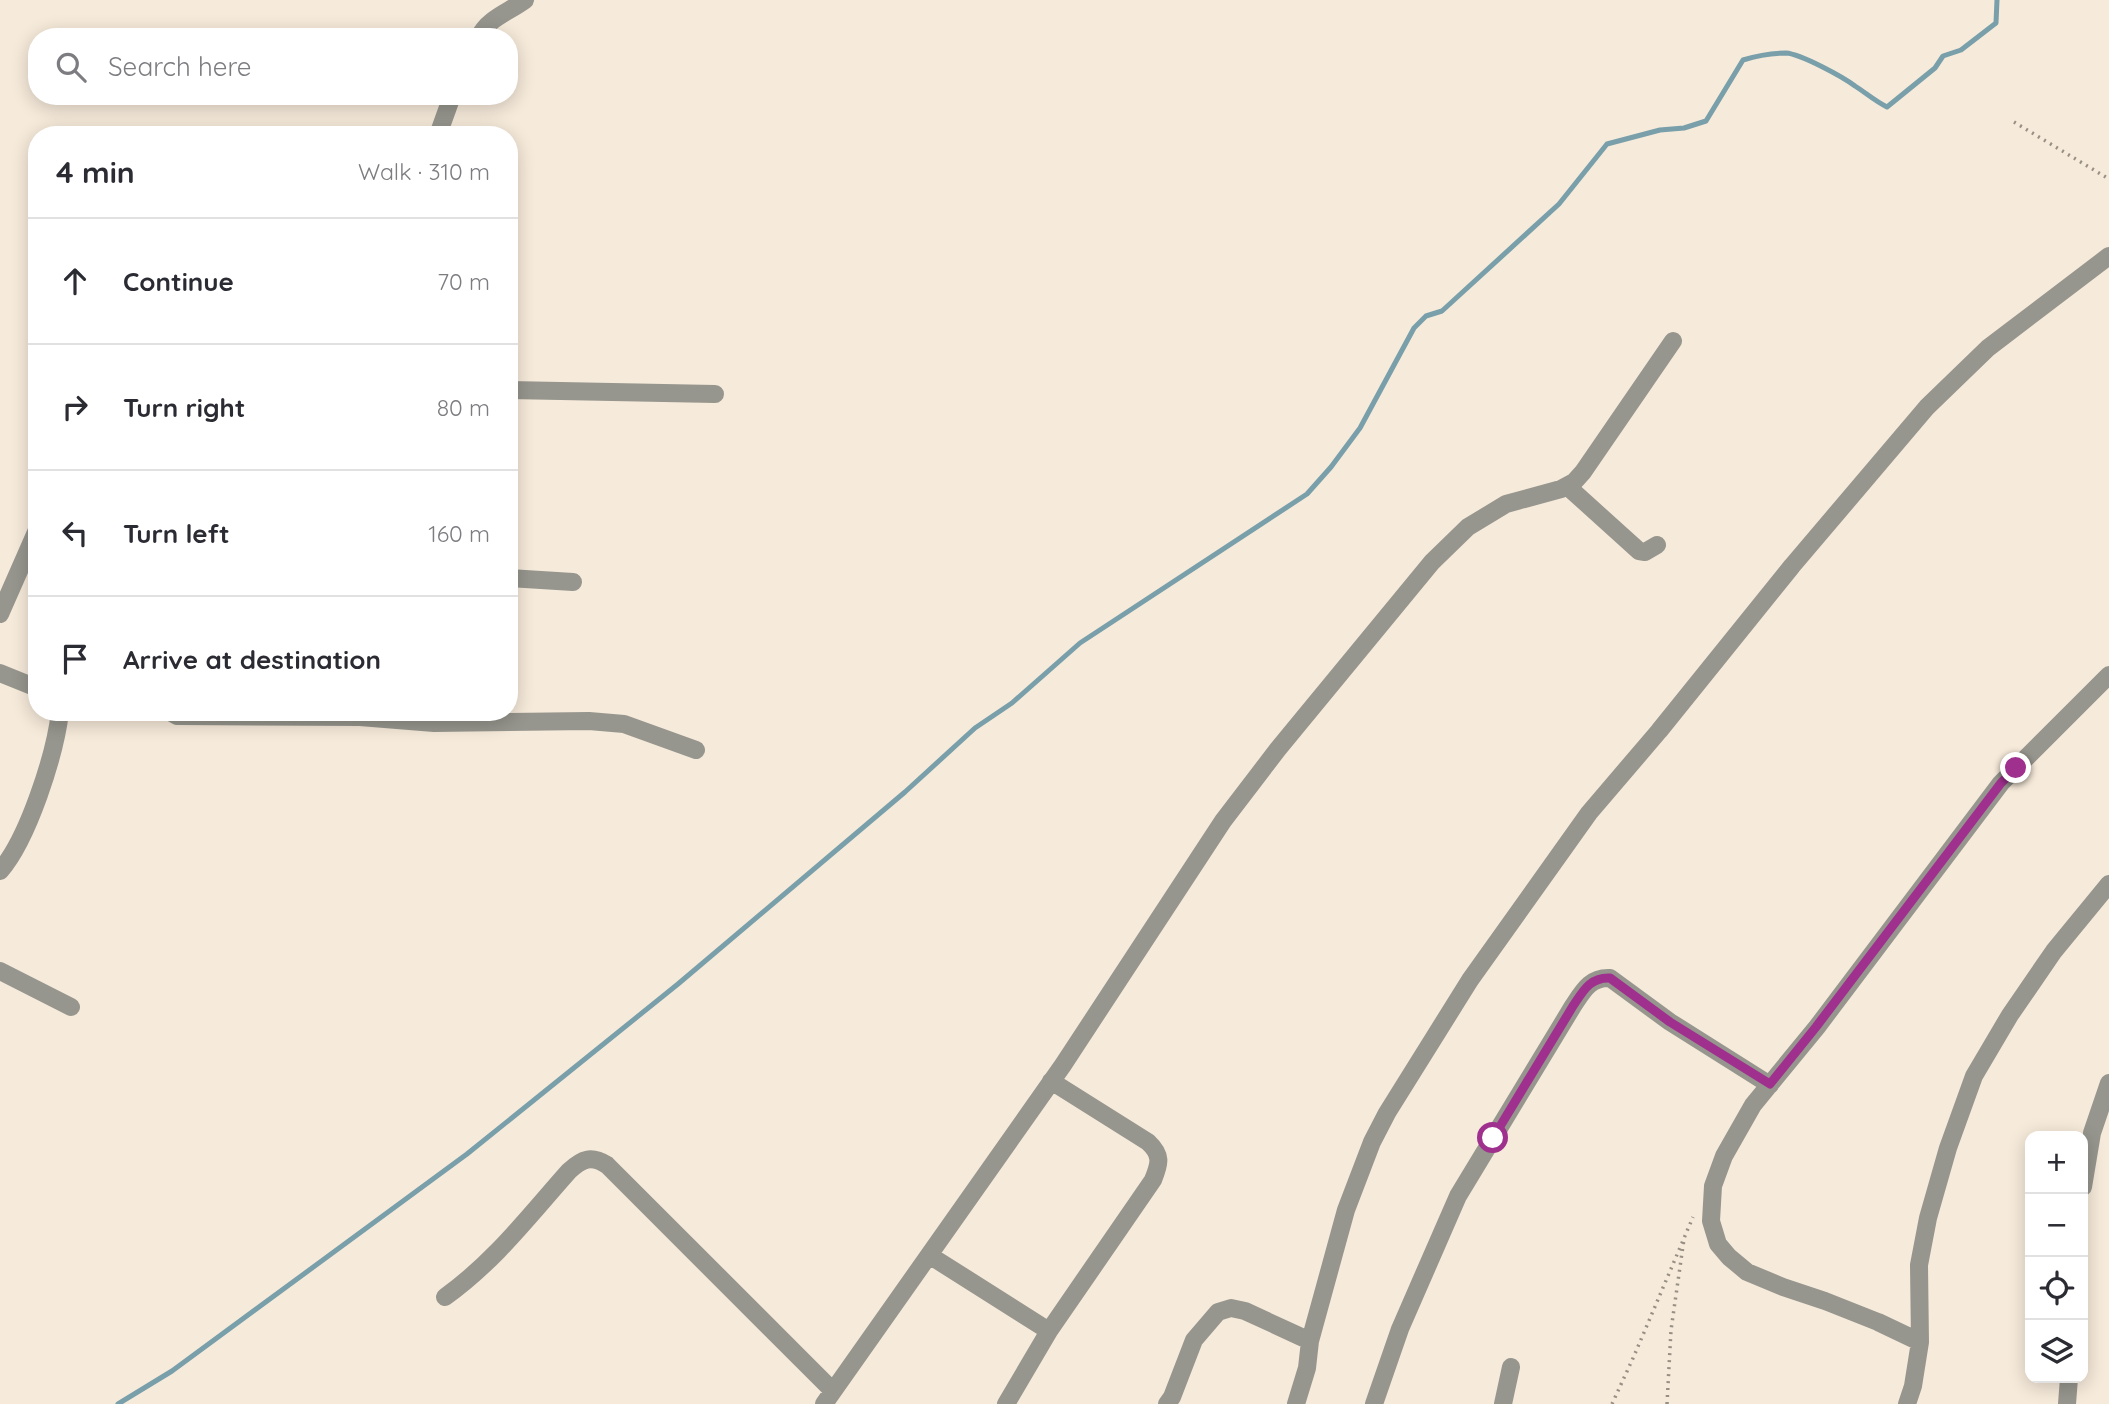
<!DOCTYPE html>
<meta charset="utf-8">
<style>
:root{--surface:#fff;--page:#f7f7f7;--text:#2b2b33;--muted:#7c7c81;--line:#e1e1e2}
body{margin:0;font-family:Quicksand,sans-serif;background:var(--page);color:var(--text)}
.controls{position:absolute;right:21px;bottom:21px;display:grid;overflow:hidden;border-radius:14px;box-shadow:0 4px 18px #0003}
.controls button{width:63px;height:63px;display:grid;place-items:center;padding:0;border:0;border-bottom:2px solid var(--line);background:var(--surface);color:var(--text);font:35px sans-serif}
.stop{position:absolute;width:21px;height:21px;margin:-16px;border:5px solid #a0308e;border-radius:50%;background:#fff}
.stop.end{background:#a0308e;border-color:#fff;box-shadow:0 2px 7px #0008}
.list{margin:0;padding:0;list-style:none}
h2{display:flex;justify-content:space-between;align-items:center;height:91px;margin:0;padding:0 28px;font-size:30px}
h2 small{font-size:23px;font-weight:400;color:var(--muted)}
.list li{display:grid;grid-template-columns:46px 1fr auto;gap:21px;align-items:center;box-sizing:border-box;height:126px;padding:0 28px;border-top:2px solid var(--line)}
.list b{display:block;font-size:26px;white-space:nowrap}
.list em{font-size:23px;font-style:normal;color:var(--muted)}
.icon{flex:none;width:38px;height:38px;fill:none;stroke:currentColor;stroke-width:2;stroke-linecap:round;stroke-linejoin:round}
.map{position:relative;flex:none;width:2109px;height:1404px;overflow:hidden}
.search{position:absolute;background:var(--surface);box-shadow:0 4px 18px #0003;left:28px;top:28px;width:490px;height:77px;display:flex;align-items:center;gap:18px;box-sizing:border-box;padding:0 24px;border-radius:28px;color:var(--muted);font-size:26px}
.panel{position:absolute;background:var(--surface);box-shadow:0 4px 18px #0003;left:28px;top:126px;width:490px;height:595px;border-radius:28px}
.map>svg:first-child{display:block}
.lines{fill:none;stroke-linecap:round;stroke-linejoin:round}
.stream{stroke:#789faa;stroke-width:5}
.path{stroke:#988f84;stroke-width:3.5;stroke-dasharray:2 5;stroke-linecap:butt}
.minor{stroke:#96968e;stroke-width:18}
.route{stroke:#a0308e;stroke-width:9}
</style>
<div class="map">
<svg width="2109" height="1404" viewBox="0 0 2109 1404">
<rect width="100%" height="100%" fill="#f6eada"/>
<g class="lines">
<path class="stream" d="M 118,1404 L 172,1371 L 467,1154 L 678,984 L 905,792 L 975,728 L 1012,703 L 1080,643 L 1307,494 L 1331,467 L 1360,428 L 1414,328 L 1426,316 L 1442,311 L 1559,204 L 1607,144 L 1660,130 L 1684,128 L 1706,121 L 1743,60 C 1756,56 1772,53 1786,53 C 1801,54 1843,77 1855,86 C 1866,93 1875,101 1887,107 L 1935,68 L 1943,56 L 1961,50 L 1996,23 L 1997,0"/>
<path class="path" d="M 2014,122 L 2109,179
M 1612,1404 L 1634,1356 L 1693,1217
M 1667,1404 L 1671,1330 L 1684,1239"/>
<path class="minor" d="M 479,37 C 488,18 509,12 525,0
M 438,135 L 452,96
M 509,390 L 715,394
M 1567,486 L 1639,551 L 1645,552 L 1657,545
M 509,578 L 573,582
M 0,614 L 37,530
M 0,673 L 37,688
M 170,712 L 177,716 L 360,717 L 434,723 L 589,721 L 624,724 L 696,750
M 0,871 C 28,839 55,755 60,712
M 0,971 L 71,1007
M 2083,1187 L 2092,1133 L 2109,1083
M 929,1255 L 1049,1331
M 445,1297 C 495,1261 528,1217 569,1171 C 582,1159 591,1155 607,1165 L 833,1391
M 1920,1342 L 1878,1322 L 1825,1301 L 1783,1287 L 1747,1272 L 1729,1257 L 1718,1244 L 1711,1221 L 1713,1186 L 1724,1156 L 1753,1105 L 1817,1027 L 2001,783 L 2109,675
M 824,1404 L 1063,1065 L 1223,821 L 1278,749 L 1432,562 L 1468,527 L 1506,504 L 1561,489 L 1574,482 L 1583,472 L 1673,341
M 1006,1404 L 1049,1331 L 1153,1180 C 1160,1163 1162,1155 1148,1142 L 1051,1081
M 1167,1404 L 1172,1397 L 1194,1340 L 1218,1312 L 1231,1308 L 1245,1311 L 1310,1341
M 1296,1404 L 1307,1368 L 1310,1341 L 1346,1210 L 1372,1142 L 1387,1113 L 1470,980 L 1589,813 L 1659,731 L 1792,566 L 1927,407 L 1988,348 L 2109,256
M 1374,1404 L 1400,1329 L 1458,1196 L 1573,1006 C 1583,991 1590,977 1610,978 L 1670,1022 L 1770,1085
M 1503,1404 L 1511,1367
M 1907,1404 L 1913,1386 L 1920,1342 L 1919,1265 L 1928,1218 L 1948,1148 L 1974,1076 L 2010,1015 L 2054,951 L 2109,884
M 2067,1404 L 2069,1378"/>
</g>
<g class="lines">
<path class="route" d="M 1493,1138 L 1573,1006 C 1583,991 1590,977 1610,978 L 1670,1022 L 1770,1084 L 1816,1027 L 2001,783 L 2016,768"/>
</g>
</svg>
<div class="controls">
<button>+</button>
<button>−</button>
<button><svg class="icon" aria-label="locate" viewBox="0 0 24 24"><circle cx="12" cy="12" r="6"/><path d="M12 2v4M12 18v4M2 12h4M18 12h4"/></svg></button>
<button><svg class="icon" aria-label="layers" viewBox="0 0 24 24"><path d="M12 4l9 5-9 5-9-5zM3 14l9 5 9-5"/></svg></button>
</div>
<div class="stop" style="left:1493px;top:1138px"></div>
<div class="stop end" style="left:2016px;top:768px"></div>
<div class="search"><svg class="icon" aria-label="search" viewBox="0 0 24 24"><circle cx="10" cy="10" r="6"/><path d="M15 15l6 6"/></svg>Search here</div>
<section class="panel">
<h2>4 min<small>Walk · 310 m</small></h2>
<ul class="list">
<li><svg class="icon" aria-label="ahead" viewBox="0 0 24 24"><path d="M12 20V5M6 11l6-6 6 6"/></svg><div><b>Continue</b></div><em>70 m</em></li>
<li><svg class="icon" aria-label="right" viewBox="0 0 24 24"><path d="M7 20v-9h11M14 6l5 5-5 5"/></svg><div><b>Turn right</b></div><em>80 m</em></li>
<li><svg class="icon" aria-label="left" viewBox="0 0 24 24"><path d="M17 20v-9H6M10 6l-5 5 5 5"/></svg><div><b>Turn left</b></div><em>160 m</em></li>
<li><svg class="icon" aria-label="arrive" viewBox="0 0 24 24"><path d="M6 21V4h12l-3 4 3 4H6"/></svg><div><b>Arrive at destination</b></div></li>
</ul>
</section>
</div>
